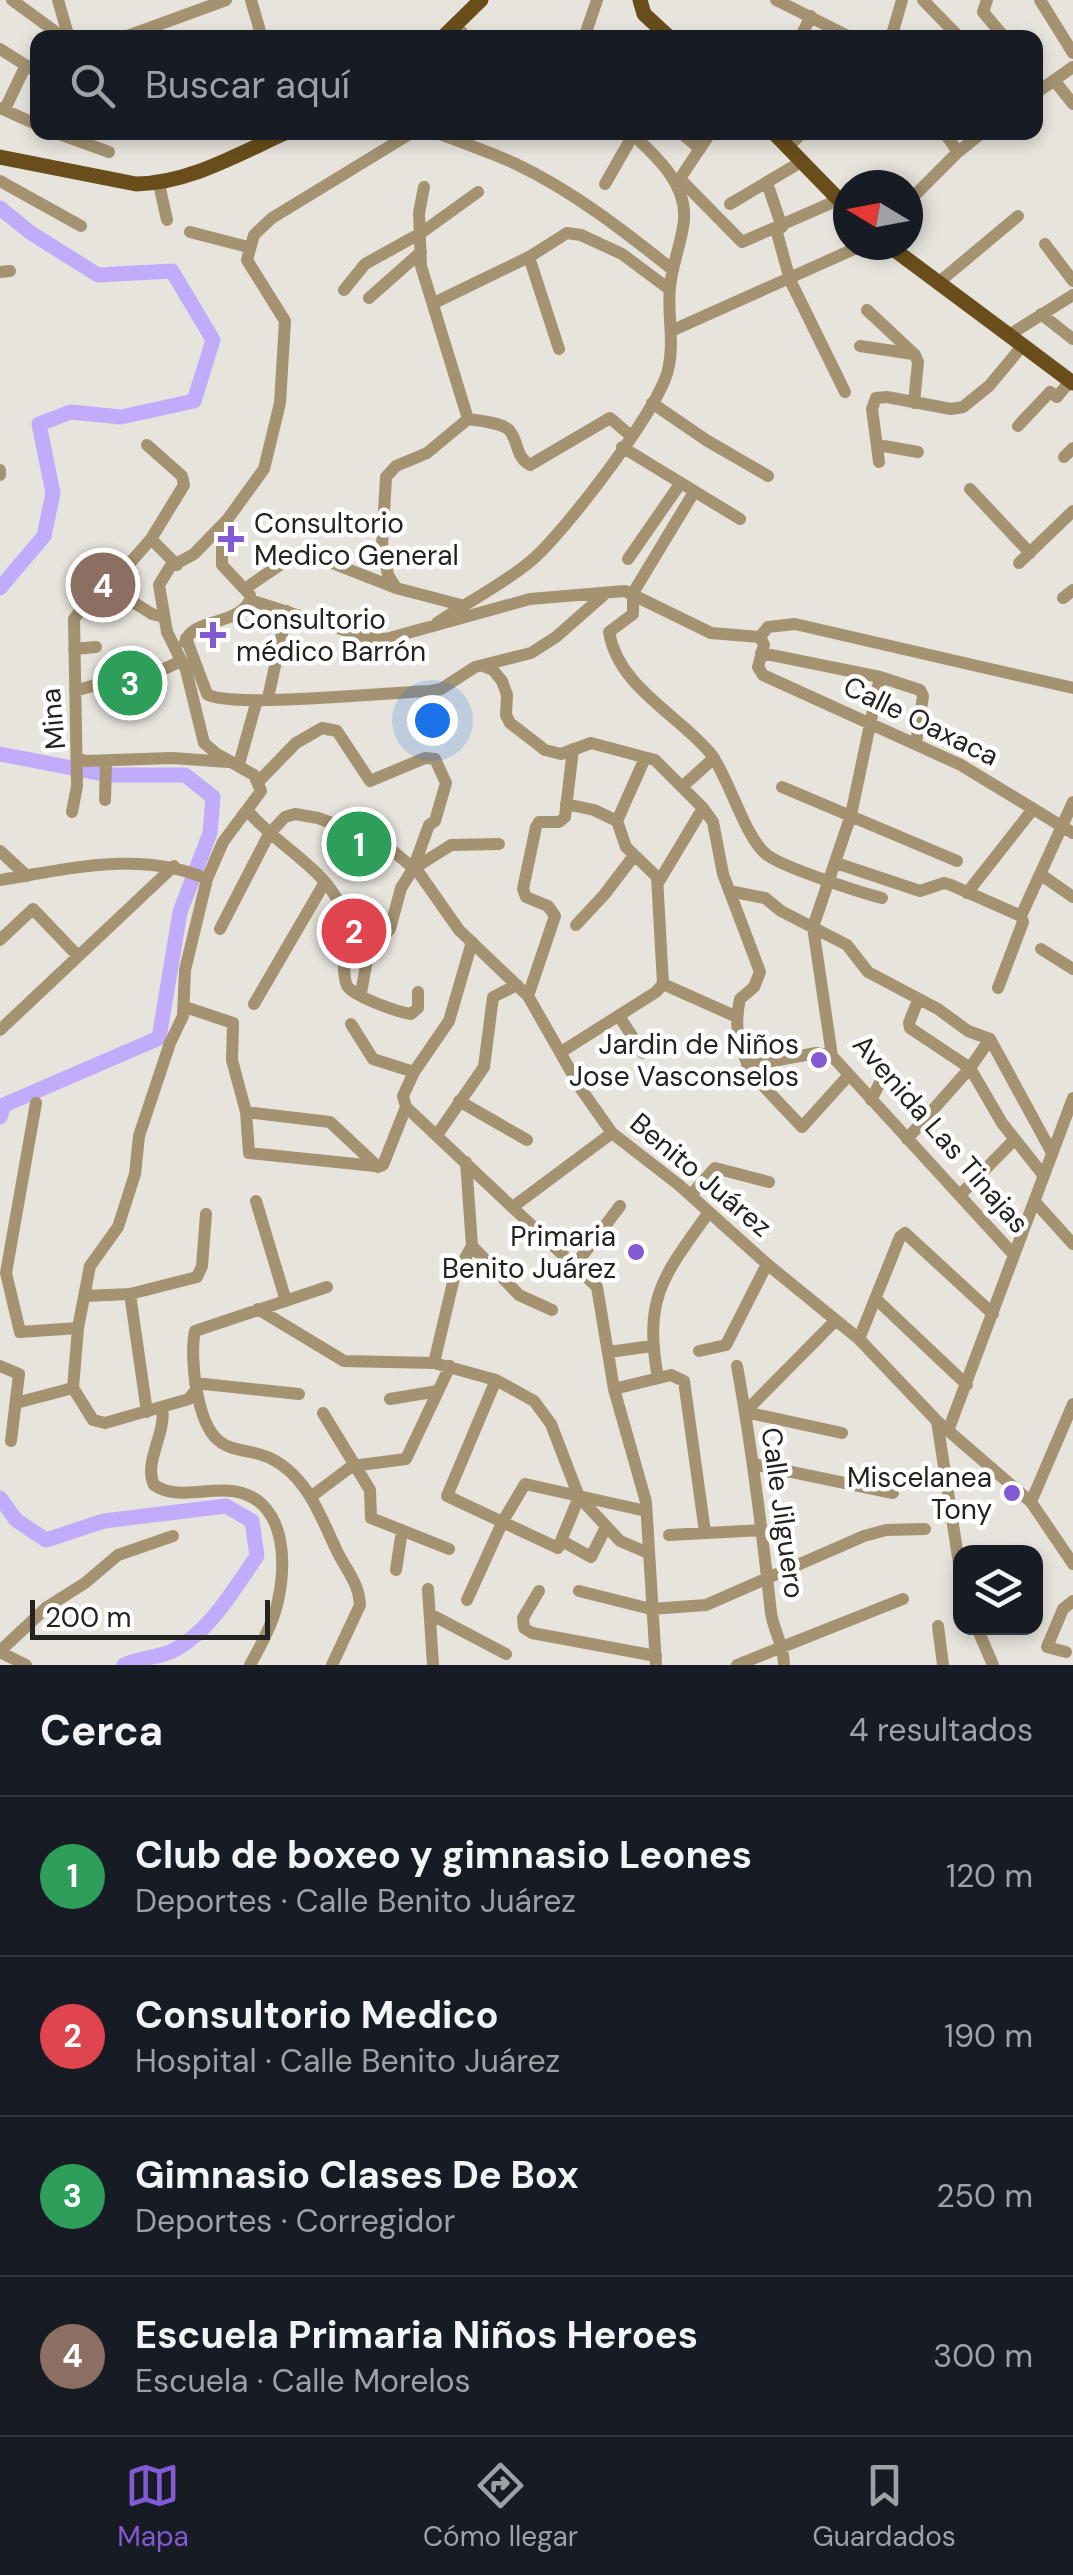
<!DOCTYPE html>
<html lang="es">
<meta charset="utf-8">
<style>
:root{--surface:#171b24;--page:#20242c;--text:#f1f3f6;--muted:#9ea1a6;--line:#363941;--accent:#845ad4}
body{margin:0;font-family:"DM Sans",sans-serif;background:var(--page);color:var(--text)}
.controls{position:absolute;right:30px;bottom:30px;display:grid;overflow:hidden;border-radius:20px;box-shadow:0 5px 15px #0003}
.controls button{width:90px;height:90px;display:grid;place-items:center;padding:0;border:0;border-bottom:2px solid var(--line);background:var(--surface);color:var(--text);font:50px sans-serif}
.compass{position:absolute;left:833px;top:170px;width:90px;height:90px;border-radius:50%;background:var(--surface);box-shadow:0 5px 15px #0003;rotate:280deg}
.scale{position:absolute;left:30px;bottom:25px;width:240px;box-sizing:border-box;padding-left:10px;border:5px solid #242321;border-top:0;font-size:28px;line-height:35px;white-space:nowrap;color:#242321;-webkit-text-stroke:8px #fff;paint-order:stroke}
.you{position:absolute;left:432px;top:720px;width:35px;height:35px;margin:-25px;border:8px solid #fff;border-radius:50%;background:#1a73e8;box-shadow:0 0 0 15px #1a73e833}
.badge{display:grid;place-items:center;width:65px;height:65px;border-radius:50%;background:var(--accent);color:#fff;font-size:32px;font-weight:700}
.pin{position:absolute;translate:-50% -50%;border:5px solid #fff;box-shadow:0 2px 10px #0006}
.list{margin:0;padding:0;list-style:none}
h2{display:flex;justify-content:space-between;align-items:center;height:130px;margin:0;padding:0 40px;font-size:42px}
h2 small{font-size:32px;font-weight:400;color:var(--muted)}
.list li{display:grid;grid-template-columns:65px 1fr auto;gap:30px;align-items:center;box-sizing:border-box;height:160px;padding:0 40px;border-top:2px solid var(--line)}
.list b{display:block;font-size:38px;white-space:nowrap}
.list p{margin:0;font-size:32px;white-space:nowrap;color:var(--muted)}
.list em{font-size:32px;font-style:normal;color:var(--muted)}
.icon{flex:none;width:55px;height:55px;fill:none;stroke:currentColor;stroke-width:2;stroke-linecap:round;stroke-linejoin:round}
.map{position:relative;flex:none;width:1073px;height:1665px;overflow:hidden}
.search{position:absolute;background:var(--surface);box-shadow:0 5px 15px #0003;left:30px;right:30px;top:30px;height:110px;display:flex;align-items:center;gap:25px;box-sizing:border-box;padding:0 35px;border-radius:20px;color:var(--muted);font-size:38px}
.sheet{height:770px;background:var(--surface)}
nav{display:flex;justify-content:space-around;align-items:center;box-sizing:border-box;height:140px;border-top:2px solid var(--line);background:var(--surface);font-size:28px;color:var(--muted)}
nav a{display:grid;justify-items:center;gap:5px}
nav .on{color:var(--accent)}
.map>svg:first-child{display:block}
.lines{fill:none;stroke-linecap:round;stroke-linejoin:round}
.river{stroke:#c0acfa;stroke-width:15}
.minor{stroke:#a49271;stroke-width:12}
.major{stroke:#694e1b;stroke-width:15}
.poi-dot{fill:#845ad4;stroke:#fff;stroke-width:4}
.labels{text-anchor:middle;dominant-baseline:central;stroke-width:9;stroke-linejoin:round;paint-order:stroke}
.poi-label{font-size:28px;fill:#242321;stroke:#fff;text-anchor:end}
.street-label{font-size:28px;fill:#242321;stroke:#fff}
</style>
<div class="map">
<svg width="1073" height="1665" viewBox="0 0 1073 1665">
<rect width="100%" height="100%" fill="#e7e4dd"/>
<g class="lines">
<path class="river" d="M 0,208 L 31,233 L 98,275 L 172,271 L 213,340 L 194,401 L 121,417 L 71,412 L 39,424 L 53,493 L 44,536 L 0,588
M 0,754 L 108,775 L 185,775 L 213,797 L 210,833 L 180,912 L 159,1038 L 4,1105 L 0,1117
M 0,1498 L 16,1520 L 46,1540 L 104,1521 L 226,1506 L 252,1521 L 257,1556 C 234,1589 208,1635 170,1652 C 155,1658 139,1658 124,1665"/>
<path class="minor" d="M 12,0 L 64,38
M 58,0 L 69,38
M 251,0 L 262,38
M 776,0 L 852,38
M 923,0 L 960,38
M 987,0 L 983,12 L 1005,38
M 1040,0 L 1073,53
M 462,32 L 465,38
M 122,38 L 226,0
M 584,38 L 597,0
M 800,38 L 811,16
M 891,38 L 902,0
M 0,49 L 38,73
M 1054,80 L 1073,104
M 1036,93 L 1073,67
M 0,108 L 38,125
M 5,109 L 26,65
M 54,132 L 109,152
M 435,132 C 462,143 490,152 516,164 C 573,191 624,231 673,270
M 680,132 L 700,149
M 944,132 L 958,152
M 788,147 L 803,132
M 680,179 L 742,242 L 838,200
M 0,181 L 81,226
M 677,183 L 711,132
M 767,183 L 782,227
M 159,184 L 167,220
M 605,184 L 633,135
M 424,187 L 419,213 L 421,266 L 468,419
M 908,202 L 958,152 L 983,132
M 730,204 L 801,162
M 776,229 L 790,280 L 845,392
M 190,232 L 248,247
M 1045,244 L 1073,281
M 529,257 L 559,349
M 0,272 L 10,271
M 938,283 L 1018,216
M 344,290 L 365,264 L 421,233 L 478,192
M 369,298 L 421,252
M 434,303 L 529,257 L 567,233 L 581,235 L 622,254 L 669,289
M 867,310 L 915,355 L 918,362 L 914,403
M 1041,314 L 1073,339
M 671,331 L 863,245
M 1009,335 L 1073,295
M 860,346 L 913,354
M 652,403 L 706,440 L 768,476
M 468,419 C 479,421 501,422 509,430 C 519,441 515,457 530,465 L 610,418 L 631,436
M 1018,426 L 1050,392 L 1057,397 L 1070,381
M 878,445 L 918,452
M 622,447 L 740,519
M 1064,457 L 1073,448
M 879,462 L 872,409 L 876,398 L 887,397 L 951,409 L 963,407 L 989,386 L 1023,345
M 0,470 L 0,475
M 970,489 L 1030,553
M 226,522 L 222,540 L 222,565 L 250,595
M 151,539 L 177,565
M 628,559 L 680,484
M 1019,563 L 1073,511
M 246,588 L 287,560 L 314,556 L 396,588 L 461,605
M 396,588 L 388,575 L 382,546 L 386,477 L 396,466 L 427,453 L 468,419
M 633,593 L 633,614 L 609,632 C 618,687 679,715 711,754 C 729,778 745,838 767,855 C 785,868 859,892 882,898
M 633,593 L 694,492
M 100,597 L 133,602 L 152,614 L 164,617
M 1063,598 L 1073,590
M 250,600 L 366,637 L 386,639 L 530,599 L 625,591 L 711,633 L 760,637
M 437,623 C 468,601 503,585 532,560 C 564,533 659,409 668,370 C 675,342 667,315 670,287 C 672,264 682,242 684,220 C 687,183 655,155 630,132
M 760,637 L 764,645 L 758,667 L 763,675 L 961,765 L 1073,833
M 760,637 L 768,627 L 795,624 L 1073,688
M 186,638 L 207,694 C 228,709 393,692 430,691 L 441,689 L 475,667 L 531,653 L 556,637 L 606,593
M 185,642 C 194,617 238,626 250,600
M 74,649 L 96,647
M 761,653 L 880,677 L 920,690 L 923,696 L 916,743
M 483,666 L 493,670 L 502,681 L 507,695 L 506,715 L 510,723 L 545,750 L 561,754 L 591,743 L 655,760 L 703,808 L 713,822 L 723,874 L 760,972 L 754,987 L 740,999 C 726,1060 765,1086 802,1127 L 849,1075
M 880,677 L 851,815 L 813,927 L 832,1056 L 1014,1255
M 134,683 L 136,701
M 75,691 L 125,676 L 134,683 L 181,661
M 268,698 L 287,611
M 77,757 L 85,761 L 172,758 L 228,762
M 239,764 L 257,700
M 259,781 L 296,743 L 322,728 L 337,731 L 370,781 L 425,758 L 435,759 L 446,783 L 435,821 L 429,825 L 413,869
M 683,786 L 714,758
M 782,787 L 957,861
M 105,800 L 106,761
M 566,804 L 594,810 L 617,821
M 247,810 C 274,843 322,867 339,903 C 349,925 339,976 348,987 C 356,997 397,1012 411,1014 L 418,1008 L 418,992
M 72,812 L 77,786 L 74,619 L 83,607 L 100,597 L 151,539 L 184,485 L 182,476 L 147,445
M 0,851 L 27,876
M 836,863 L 920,891 L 944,883 L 951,885 L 1021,916
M 1040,874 L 1073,897
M 0,880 C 69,869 142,850 207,879
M 658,883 L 703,808
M 729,891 L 765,898 L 781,911 L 847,945 L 868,972 L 938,1009 L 968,1031 L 990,1039 L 1051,1151
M 967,893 L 1033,809
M 576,925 L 604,895 L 633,857
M 220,929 L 269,834 L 285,817 L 295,814 L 318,818 L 381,841 L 419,873 L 459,930 L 528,996 L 581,1089 L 612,1133 L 679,1185 L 767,1264 L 859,1339 L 937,1421 L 1031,1502 L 1073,1564
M 0,940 L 33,909 L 77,955
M 1041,949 L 1073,969
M 663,984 L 737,1017
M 998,988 L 1023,922 L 1021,916 L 1073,802
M 361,993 L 368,954 L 390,929 L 401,888 L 413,869 L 451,845 L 499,844
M 528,996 L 555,916 L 548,906 L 526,897 L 523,889 L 536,827 L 539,822 L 559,822 L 565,817 L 573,749
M 918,1000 L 909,1023 L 910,1028 L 970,1068 L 1002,1123 L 1044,1176
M 254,1004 L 325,882
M 185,1007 L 233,1023 L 232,1060 L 246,1112 L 249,1153 L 375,1166
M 619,1016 L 643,1053
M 351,1024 L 373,1059 L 414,1072 L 403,1096 L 406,1107
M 0,1030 L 174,866
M 561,1052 L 656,992 L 663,984 L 657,877 L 626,847 L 617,821 L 645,758
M 747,1066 L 816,1053 L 832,1056
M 414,1072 L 449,1021 L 472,942
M 871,1100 L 884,1075
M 459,1101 L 527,1140
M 36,1103 L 6,1273 L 20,1332 L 78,1328
M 406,1107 L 597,1287 L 614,1389 L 646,1502 L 656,1665
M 246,1112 L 330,1122 L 378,1167 L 383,1165 L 406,1107
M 437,1135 L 484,1067 L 493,997 L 517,985
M 907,1139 L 970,1068 L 990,1039
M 961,1194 L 1014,1140
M 691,1195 L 715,1168 L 769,1182
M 256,1201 L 286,1301
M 1035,1202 L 1073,1244
M 514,1206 L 612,1133
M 472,1246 L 519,1295 L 552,1310
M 576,1264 L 620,1206
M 327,1287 L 195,1331 C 189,1357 197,1424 219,1441 C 232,1452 254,1450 270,1458 C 307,1476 320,1515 336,1549 C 345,1569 359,1582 360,1605 L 332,1665
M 130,1294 L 147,1412
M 85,1296 L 130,1294 L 197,1277 L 202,1266 L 206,1214
M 876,1299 L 967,1385
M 258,1309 L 344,1361 L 434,1363 L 496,1380 L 534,1401 L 551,1424 L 579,1497 L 620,1541 L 646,1552
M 859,1339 L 900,1237 L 905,1233 L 993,1314
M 699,1351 L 726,1345 L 767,1264
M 609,1352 L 652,1346
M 434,1363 L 454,1278 L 472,1246 L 466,1162
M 0,1366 L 19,1374 L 11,1441
M 737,1366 C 752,1448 762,1530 771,1613 C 774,1632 784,1645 784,1665
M 658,1378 C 643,1297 664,1275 709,1212
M 496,1380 L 447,1496 L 558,1548 L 579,1497
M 195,1383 L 299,1394
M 614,1389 L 671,1375 L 684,1381 L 705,1532
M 196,1390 L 189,1399 L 105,1423 L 93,1420 L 73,1388 L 78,1328 L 90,1266 L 118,1227 L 135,1174 L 139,1136 L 170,1043 L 183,1016 L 185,970 L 207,879 L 223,842 L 261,791 L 254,775 L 217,754 L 204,743 L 186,670 L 167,632 L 159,585 L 170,567 L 194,554 L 227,520 L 264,469 L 280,403 L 285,321 L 247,260 L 254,235 L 272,218 L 413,132
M 390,1399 L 438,1391
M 16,1403 L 73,1388
M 162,1407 C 167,1433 143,1462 154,1485 C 176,1500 207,1488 232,1491 C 290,1498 288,1573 274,1615 C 268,1633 259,1649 250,1665
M 745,1412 L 836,1320
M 745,1412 L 842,1433
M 323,1413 L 370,1490 L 371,1518 L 449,1549
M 937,1421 L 960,1570
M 948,1431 L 1073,1098
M 753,1464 L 893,1493
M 312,1496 L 352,1466 L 406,1459 L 450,1366
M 1031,1502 L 1073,1404
M 669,1535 L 763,1530
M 562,1541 L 591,1557 L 606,1527
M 396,1570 L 402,1530
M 428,1589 L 433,1665
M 539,1591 L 523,1618 L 524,1628 L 532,1633 L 656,1656
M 579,1591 L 651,1609 L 706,1605 L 864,1536 L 886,1530 L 925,1529
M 467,1600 L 503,1521 L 525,1484 L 646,1511
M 430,1614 L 506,1654
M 938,1626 L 943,1665
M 977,1628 L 993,1665
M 0,1651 L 47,1607 L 85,1583 L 118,1555 L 173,1536
M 0,1652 L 26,1665
M 1066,1652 L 1047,1647 L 1063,1609 L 1073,1601
M 737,1665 L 903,1599"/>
<path class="major" d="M 640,0 L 644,14 L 670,38
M 442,38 L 481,0
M 773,132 L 848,209
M 0,157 L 136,184 C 190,183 238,154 287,132
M 888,245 L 1073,383"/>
</g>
<g class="poi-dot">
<path d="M226 524h10v10h10v10h-10v10h-10v-10h-10v-10h10z"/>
<path d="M208 620h10v10h10v10h-10v10h-10v-10h-10v-10h10z"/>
<circle cx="819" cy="1060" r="10"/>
<circle cx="636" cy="1252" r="10"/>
<circle cx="1012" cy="1493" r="10"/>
</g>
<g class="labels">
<g class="poi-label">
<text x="254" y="523" text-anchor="start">Consultorio<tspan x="254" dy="32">Medico General</tspan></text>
<text x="236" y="619" text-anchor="start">Consultorio<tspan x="236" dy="32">médico Barrón</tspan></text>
<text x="799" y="1044">Jardin de Niños<tspan x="799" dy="32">Jose Vasconselos</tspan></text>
<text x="616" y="1236">Primaria<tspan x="616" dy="32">Benito Juárez</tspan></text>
<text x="992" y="1477">Miscelanea<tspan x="992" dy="32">Tony</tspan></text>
</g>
<g class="street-label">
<text transform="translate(53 719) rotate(-95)">Mina</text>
<text transform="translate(921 721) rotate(26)">Calle Oaxaca</text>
<text transform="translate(941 1134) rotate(49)">Avenida Las Tinajas</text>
<text transform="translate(701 1175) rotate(40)">Benito Juárez</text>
<text transform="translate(783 1513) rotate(82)">Calle Jilguero</text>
</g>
</g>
</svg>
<div class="controls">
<button><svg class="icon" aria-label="layers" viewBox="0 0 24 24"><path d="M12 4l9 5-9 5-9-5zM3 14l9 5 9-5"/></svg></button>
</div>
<svg class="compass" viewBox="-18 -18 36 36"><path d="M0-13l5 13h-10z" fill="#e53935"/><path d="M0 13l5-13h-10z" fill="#9ea1a6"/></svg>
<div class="scale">200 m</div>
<div class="you"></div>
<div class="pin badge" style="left:359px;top:844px;background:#2e9e5b">1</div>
<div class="pin badge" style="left:354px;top:931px;background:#e0444e">2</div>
<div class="pin badge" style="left:130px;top:683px;background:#2e9e5b">3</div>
<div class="pin badge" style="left:103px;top:585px;background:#8d6e63">4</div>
<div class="search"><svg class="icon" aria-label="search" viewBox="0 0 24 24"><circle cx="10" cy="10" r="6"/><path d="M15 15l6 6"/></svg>Buscar aquí</div>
</div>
<section class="sheet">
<h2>Cerca<small>4 resultados</small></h2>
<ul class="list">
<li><span class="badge" style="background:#2e9e5b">1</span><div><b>Club de boxeo y gimnasio Leones</b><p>Deportes · Calle Benito Juárez</p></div><em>120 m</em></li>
<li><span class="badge" style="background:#e0444e">2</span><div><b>Consultorio Medico</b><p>Hospital · Calle Benito Juárez</p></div><em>190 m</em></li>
<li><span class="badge" style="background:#2e9e5b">3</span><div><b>Gimnasio Clases De Box</b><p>Deportes · Corregidor</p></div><em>250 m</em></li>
<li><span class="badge" style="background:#8d6e63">4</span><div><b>Escuela Primaria Niños Heroes</b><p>Escuela · Calle Morelos</p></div><em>300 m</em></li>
</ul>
</section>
<nav>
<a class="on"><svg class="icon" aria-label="map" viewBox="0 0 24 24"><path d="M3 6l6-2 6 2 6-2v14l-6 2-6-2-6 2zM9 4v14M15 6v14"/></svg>Mapa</a>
<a><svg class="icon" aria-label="directions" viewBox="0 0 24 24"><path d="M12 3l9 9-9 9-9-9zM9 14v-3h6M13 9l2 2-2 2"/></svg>Cómo llegar</a>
<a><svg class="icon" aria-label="saved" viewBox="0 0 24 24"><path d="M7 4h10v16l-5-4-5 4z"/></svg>Guardados</a>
</nav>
